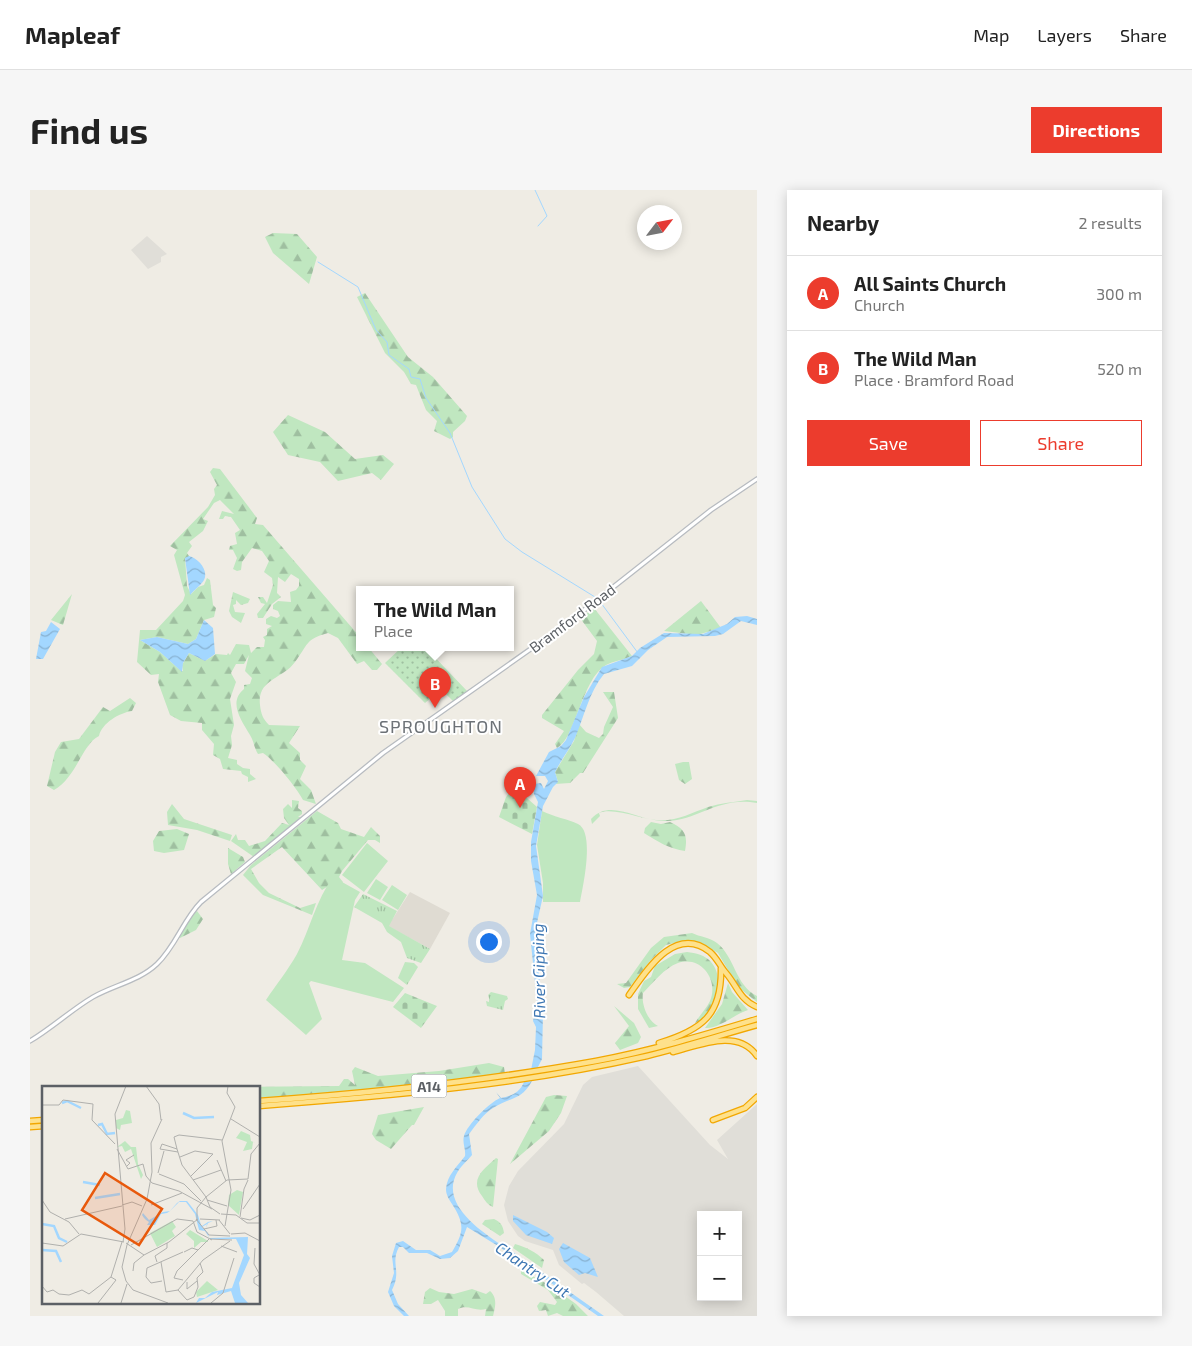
<!DOCTYPE html>
<meta charset="utf-8">
<style>
:root{--surface:#fff;--page:#f6f6f6;--text:#222;--muted:#767676;--line:#e0e0e0;--accent:#ec3c2d}
body{margin:0;font-family:"Exo 2",sans-serif;background:var(--page);color:var(--text)}
.controls{position:absolute;right:15px;bottom:15px;display:grid;overflow:hidden;border-radius:0px;box-shadow:0 2px 12px #0003}
.controls button{width:45px;height:45px;display:grid;place-items:center;padding:0;border:0;border-bottom:1px solid var(--line);background:var(--surface);color:var(--text);font:25px sans-serif}
.compass{position:absolute;left:607px;top:15px;width:45px;height:45px;border-radius:50%;background:var(--surface);box-shadow:0 2px 12px #0003;rotate:58deg}
.you{position:absolute;left:458px;top:751px;width:18px;height:18px;margin:-12px;border:4px solid #fff;border-radius:50%;background:#1a73e8;box-shadow:0 0 0 8px #1a73e833}
.badge{display:grid;place-items:center;width:32px;height:32px;border-radius:50%;background:var(--accent);color:#fff;font-size:16px;font-weight:700}
.pin{position:absolute;translate:-50% -41px;filter:drop-shadow(0 1px 2px #0008)}
.pin::after{content:'';position:absolute;top:26px;width:18px;height:15px;background:inherit;clip-path:polygon(0 0,100% 0,50% 100%)}
.popup{position:absolute;left:326px;top:396px;width:158px;height:65px;box-sizing:border-box;display:grid;place-content:center;border-radius:0px;background:var(--surface);filter:drop-shadow(0 1px 4px #0005);font-size:16px;white-space:nowrap;color:var(--muted)}
.popup b{font-size:19px;color:var(--text)}
.popup::after{content:'';position:absolute;left:50%;top:100%;margin-left:-10px;border:10px solid transparent;border-top-color:var(--surface)}
.list{margin:0;padding:0;list-style:none}
h2{display:flex;justify-content:space-between;align-items:center;height:65px;margin:0;padding:0 20px;font-size:21px}
h2 small{font-size:16px;font-weight:400;color:var(--muted)}
.list li{display:grid;grid-template-columns:32px 1fr auto;gap:15px;align-items:center;box-sizing:border-box;height:75px;padding:0 20px;border-top:1px solid var(--line)}
.list b{display:block;font-size:19px;white-space:nowrap}
.list p{margin:0;font-size:16px;white-space:nowrap;color:var(--muted)}
.list em{font-size:16px;font-style:normal;color:var(--muted)}
.actions{display:flex;gap:10px;padding:15px 20px}
.actions a{flex:1;padding:11px 0;border:1px solid var(--accent);border-radius:0px;text-align:center;font-size:18px;color:var(--accent)}
.actions .main{background:var(--accent);color:#fff}
.map{position:relative;flex:none;width:727px;height:1126px;overflow:hidden;border-radius:0px}
header{display:flex;align-items:center;gap:30px;box-sizing:border-box;height:70px;padding:0 25px;background:var(--surface);border-bottom:1px solid var(--line)}
header strong{font-size:24px}
nav{display:flex;gap:28px;margin-inline-start:auto;font-size:18px}
.intro{display:flex;align-items:center;justify-content:space-between;box-sizing:border-box;height:120px;padding:0 30px}
h1{margin:0;font-size:35px}
.button{padding:12px 22px;border-radius:0px;background:var(--accent);color:#fff;font-size:18px;font-weight:700}
main{display:flex;gap:30px;padding:0 30px}
aside{flex:1;background:var(--surface);border-radius:0px;box-shadow:0 2px 12px #0003}
.map>svg:first-child{display:block}
.industrial{fill:#e0ded8;fill-rule:evenodd}
.education{fill:#dfdbd2}
.grass{fill:url(#grass-tufts)}
.forest{fill:url(#forest-firs);fill-rule:evenodd}
.cemetery{fill:url(#cemetery-stones)}
.park{fill:#c0e7c0}
.garden{fill:url(#garden-dots)}
.water{fill:url(#water-waves)}
.lines{fill:none;stroke-linecap:round;stroke-linejoin:round}
.stream{stroke:#a3d7ff;stroke-width:1}
.secondary-casing{stroke:#b7bbc0;stroke-width:5.5}
.highway-casing{stroke:#f2a700;stroke-width:7}
.secondary{stroke:#fff;stroke-width:3}
.highway{stroke:#fee18b;stroke-width:4.5}
.labels{text-anchor:middle;dominant-baseline:central;stroke-width:4;stroke-linejoin:round;paint-order:stroke}
.shield{fill:#fff;stroke:#8d9093;stroke-width:1}
.shield-label{font-size:14px;font-weight:bold;fill:#5c6065}
.street-label{font-size:15px;fill:#5c6065;stroke:#fff}
.water-label{font-size:16px;font-style:italic;fill:#3e77b3;stroke:#fff}
.quarter-label{font-size:18px;letter-spacing:1px;fill:#6d7277;stroke:#fff}
.inset-river{fill:none;stroke:#a3d7ff;stroke-width:2.5}
.inset-road{fill:none;stroke:#b0b0ad;stroke-width:1}
.view{fill:#e8590c;fill-opacity:0.15;stroke:#e8590c;stroke-width:2.5}
.inset-edge{fill:none;stroke:#5c6065;stroke-width:2.5}
</style>
<header>
<strong>Mapleaf</strong>
<nav><a>Map</a><a>Layers</a><a>Share</a></nav>
</header>
<div class="intro"><h1>Find us</h1><a class="button">Directions</a></div>
<main>
<div class="map">
<svg width="727" height="1126" viewBox="0 0 727 1126">
<defs>
<pattern id="grass-tufts" width="24" height="20" patternUnits="userSpaceOnUse" patternTransform="scale(1.25)"><rect width="24" height="20" fill="#c0e7c0"/><path d="M3 7l-1-3M5 7V3M7 7l1-3M15 17l-1-3M17 17v-4M19 17l1-3" fill="none" stroke="#9fbfa0"/></pattern>
<pattern id="forest-firs" width="22" height="20" patternUnits="userSpaceOnUse" patternTransform="scale(1.25)"><rect width="22" height="20" fill="#c0e7c0"/><path d="M5 1l3.5 6h-7zM16 11l3.5 6h-7z" fill="#9fbfa0"/></pattern>
<pattern id="cemetery-stones" width="16" height="16" patternUnits="userSpaceOnUse" patternTransform="scale(1.25)"><rect width="16" height="16" fill="#c0e7c0"/><path d="M2 7V4a2 2 0 0 1 4 0v3zM10 15v-3a2 2 0 0 1 4 0v3z" fill="#9fbfa0"/></pattern>
<pattern id="garden-dots" width="8" height="8" patternUnits="userSpaceOnUse" patternTransform="scale(1.25)"><rect width="8" height="8" fill="#c0e7c0"/><path d="M2 2h.1M6 6h.1" fill="none" stroke="#9fbfa0" stroke-width="1.8" stroke-linecap="round"/></pattern>
<pattern id="water-waves" width="16" height="10" patternUnits="userSpaceOnUse" patternTransform="scale(1.25)"><rect width="16" height="10" fill="#a3d7ff"/><path d="M0 5q4-4 8 0t8 0" fill="none" stroke="#88b2d2"/></pattern>
</defs>
<rect width="100%" height="100%" fill="#efece4"/>
<path class="industrial" d="M 117,46 L 137,64 L 131,67 L 131,72 L 118,79 L 101,60 Z
M 608,876 L 680,955 L 698,969 L 687,950 L 727,914 L 727,1126 L 594,1126 L 566,1102 L 554,1093 L 552,1094 L 529,1075 L 523,1060 L 495,1051 L 488,1046 L 478,1031 L 474,1015 L 479,996 L 488,981 L 534,934 L 553,895 L 562,887 ZM 671,1025 L 708,1025 L 708,1107 L 671,1107 Z"/>
<path class="education" d="M 380,702 L 420,723 L 400,759 L 358,736 Z"/>
<path class="grass" d="M 333,704 L 367,721 L 359,736 L 400,759 L 391,773 L 377,768 L 371,752 L 357,742 L 352,733 L 324,717 Z
M 375,772 L 384,773 L 388,777 L 377,795 L 368,788 Z
M 461,802 L 477,806 L 478,809 L 475,811 L 473,820 L 457,816 L 456,811 L 459,812 L 459,808 L 458,805 Z"/>
<path class="forest" d="M 243,43 L 267,44 L 287,67 L 279,94 L 243,63 L 235,47 Z
M 335,103 L 378,167 L 403,187 L 437,226 L 435,231 L 423,242 L 423,247 L 420,249 L 404,241 L 407,231 L 396,220 L 386,195 L 381,194 L 374,182 L 355,163 L 327,107 Z
M 258,225 L 295,242 L 325,269 L 353,265 L 364,274 L 351,290 L 342,283 L 308,291 L 290,272 L 258,265 L 243,242 Z
M 183,278 L 190,279 L 227,328 L 225,334 L 233,335 L 330,447 L 330,457 L 338,457 L 352,474 L 347,480 L 342,480 L 334,471 L 327,474 L 308,448 L 298,443 C 275,449 278,455 265,472 C 253,489 227,489 230,515 C 231,524 233,529 239,535 L 270,536 L 259,553 L 270,563 L 270,570 L 276,576 L 270,589 L 281,600 L 286,614 L 273,610 C 266,597 245,571 233,563 L 228,564 C 224,558 224,551 220,545 C 211,530 198,512 214,499 L 214,495 L 220,494 L 222,488 L 215,481 L 219,465 L 214,474 L 206,474 L 201,483 L 206,492 L 200,509 L 204,535 L 201,546 L 202,555 L 198,568 L 207,570 L 207,574 L 213,578 L 220,579 L 220,584 L 226,589 L 218,592 L 218,587 L 212,584 L 211,581 L 193,579 L 190,569 L 183,565 L 184,554 L 172,540 L 172,533 L 151,531 L 140,525 L 128,492 L 129,484 L 121,485 L 107,472 L 110,440 L 126,440 L 153,411 L 155,405 L 144,365 L 147,360 L 140,356 L 178,317 L 185,305 L 184,299 L 187,295 L 180,282 ZM 190,310 L 204,324 L 192,321 L 189,329 L 193,329 L 195,326 L 201,327 L 210,340 L 205,343 L 207,354 L 200,356 L 199,360 L 203,360 L 207,368 L 203,379 L 207,381 L 211,380 L 212,372 L 222,358 L 232,361 L 239,371 L 234,382 L 242,388 L 243,395 L 237,413 L 233,407 L 228,407 L 231,413 L 235,414 L 227,424 L 228,428 L 233,428 L 242,414 L 251,407 L 247,403 L 248,387 L 255,392 L 261,384 L 269,389 L 269,396 L 266,400 L 260,402 L 261,412 L 248,411 L 243,415 L 243,419 L 248,421 L 250,426 L 247,428 L 241,426 L 236,429 L 236,434 L 242,436 L 237,439 L 237,445 L 233,447 L 235,450 L 234,457 L 227,457 L 221,463 L 219,455 L 206,454 L 200,465 L 198,463 L 197,465 L 186,464 L 175,471 L 159,463 L 152,475 L 153,481 L 151,481 L 130,462 L 110,450 L 127,447 L 158,454 L 166,449 L 174,430 L 184,427 L 186,418 L 183,415 L 180,390 L 177,388 L 174,395 L 168,397 L 161,404 L 157,396 L 155,368 L 160,367 L 157,363 L 162,356 L 159,352 L 173,341 L 178,331 L 173,329 L 184,313 Z
M 203,402 L 220,409 L 218,413 L 211,415 L 206,410 L 206,414 L 203,415 L 205,422 L 215,423 L 211,433 L 202,427 L 199,421 Z
M 42,404 L 33,435 L 21,430 Z
M 671,411 L 691,438 L 667,445 L 634,441 Z
M 564,418 L 602,466 C 594,470 583,471 576,475 C 551,490 546,548 527,558 L 525,554 L 534,541 L 512,528 L 512,525 L 548,480 L 564,464 L 567,451 L 550,428 Z
M 573,502 L 584,502 L 588,528 L 553,583 L 550,583 L 540,593 L 525,594 L 528,592 L 525,582 L 544,551 L 549,534 L 556,542 L 569,548 L 573,544 L 574,537 L 583,517 Z
M 100,508 L 106,513 L 102,521 C 89,523 72,533 69,546 C 52,554 47,587 24,600 L 17,596 L 25,562 L 31,552 L 49,549 L 73,517 L 80,521 Z
M 653,572 L 659,572 L 662,589 L 655,594 L 649,590 L 645,574 Z
M 262,610 L 269,611 L 268,618 L 272,621 L 272,624 L 268,627 L 272,627 L 224,667 L 201,651 L 206,644 L 208,650 L 215,650 L 219,656 L 235,651 L 252,633 L 259,635 L 254,628 L 253,619 L 258,614 L 262,618 Z
M 717,610 L 727,611 L 727,613 C 689,606 669,630 637,631 C 617,632 584,616 569,623 L 570,626 L 562,634 L 561,629 C 579,609 604,628 626,630 C 646,632 661,623 678,617 C 691,613 704,612 717,610 Z
M 142,614 L 154,629 L 202,645 L 200,651 L 167,640 L 138,635 L 137,622 Z
M 287,621 L 308,633 L 311,639 L 334,647 L 341,637 L 350,646 L 350,653 L 345,650 L 338,650 L 312,681 L 309,687 L 313,692 L 312,694 L 303,693 L 292,700 L 252,657 L 221,679 L 229,693 L 239,703 L 270,718 L 286,713 L 282,725 L 233,705 L 213,685 L 221,675 Z
M 621,632 L 631,634 L 640,632 C 655,639 658,645 655,661 C 640,659 628,652 614,643 L 615,638 Z
M 147,639 L 159,644 L 154,660 L 134,663 L 124,661 L 123,651 L 129,641 Z
M 198,658 L 213,667 L 215,672 L 201,684 L 198,674 Z
M 167,721 L 173,729 L 166,740 L 150,748 L 148,747 L 158,729 Z
M 662,743 C 670,747 679,747 687,753 C 705,767 705,795 727,806 L 727,812 L 708,797 L 688,763 L 671,753 L 656,750 L 636,755 L 620,771 L 600,797 L 594,798 L 587,794 L 596,793 L 621,758 L 634,747 Z
M 657,762 C 666,763 675,765 681,772 C 697,790 684,825 665,833 C 669,826 676,819 680,811 C 689,790 671,765 648,773 C 634,778 623,793 613,803 C 611,815 618,831 628,836 L 619,838 L 608,819 L 608,804 L 614,791 L 621,787 L 625,776 L 645,764 Z
M 698,793 L 702,802 L 718,820 C 705,824 689,839 675,838 L 692,814 Z
M 584,816 L 604,833 L 611,847 L 608,853 L 590,860 L 585,853 L 599,836 Z
M 459,873 L 474,877 L 475,884 L 345,900 L 229,910 L 229,897 L 208,897 L 309,896 L 314,889 L 318,889 L 325,895 L 322,881 L 325,877 L 348,886 L 409,881 Z
M 524,905 L 537,906 L 531,923 L 519,941 L 480,974 L 516,907 Z
M 394,917 L 384,935 L 382,935 L 361,959 L 346,950 L 342,944 L 348,925 Z
M 466,968 L 468,969 L 463,1017 C 458,1015 455,1011 452,1006 C 439,989 454,979 466,968 Z
M 464,1029 C 471,1032 473,1036 474,1043 L 470,1046 L 452,1034 L 455,1030 Z
M 485,1054 C 496,1057 506,1062 514,1070 L 512,1078 L 483,1058 Z
M 491,1080 L 521,1096 L 546,1114 L 558,1126 L 533,1126 L 527,1123 L 518,1126 L 516,1120 L 509,1121 L 507,1116 L 510,1112 L 525,1115 L 527,1112 L 518,1100 L 491,1084 Z
M 400,1098 L 409,1102 L 424,1104 L 442,1099 L 456,1104 L 460,1101 C 468,1108 465,1118 463,1126 L 455,1126 L 456,1119 C 445,1122 438,1114 428,1119 L 428,1126 L 415,1126 L 415,1121 L 408,1110 L 401,1114 L 393,1114 L 395,1102 Z"/>
<path class="cemetery" d="M 482,600 L 489,601 L 507,617 L 502,644 L 469,627 L 476,607 Z
M 375,803 L 407,816 L 391,838 L 363,817 Z"/>
<path class="park" d="M 512,621 C 524,627 538,629 548,634 C 565,642 553,696 550,712 L 513,712 L 513,693 L 507,655 Z
M 337,653 L 358,671 L 334,702 L 312,685 Z
M 303,687 L 330,702 L 325,710 L 312,770 L 335,773 L 374,798 L 363,812 L 281,791 L 279,793 L 292,829 L 276,845 L 236,810 C 246,795 258,780 267,764 C 280,739 286,710 303,687 Z
M 346,689 L 358,697 L 350,710 L 337,703 Z
M 362,695 L 377,705 L 368,720 L 352,710 Z"/>
<path class="garden" d="M 372,457 L 395,457 L 438,502 L 424,512 L 411,499 L 395,513 L 355,473 Z"/>
<path class="water" d="M 159,366 C 168,368 179,380 174,390 C 171,395 164,400 160,405 L 155,368 Z
M 717,426 L 727,429 L 727,435 L 711,431 L 693,444 L 685,446 L 637,447 L 618,460 L 602,476 L 574,484 C 559,502 554,527 545,548 C 539,560 531,570 525,582 L 528,592 L 523,597 L 513,616 L 506,656 L 513,706 L 506,737 L 506,753 L 513,824 L 512,869 L 507,879 L 501,880 L 505,860 L 506,837 L 503,831 L 507,812 L 500,744 L 507,705 L 501,671 L 501,652 L 508,612 L 504,604 L 504,594 L 511,593 L 514,599 L 518,591 L 515,586 L 506,586 L 519,562 L 531,556 L 536,550 L 554,507 L 572,477 L 602,466 L 610,458 L 634,443 L 673,444 L 697,434 L 705,427 Z
M 174,430 L 183,438 L 185,464 L 175,471 L 159,463 L 153,473 L 152,482 L 130,462 L 110,450 L 127,447 L 158,454 L 166,449 Z
M 21,432 L 30,439 L 13,469 L 6,469 L 11,442 L 16,441 Z
M 502,891 C 491,911 482,906 463,918 C 454,923 446,935 439,944 L 442,965 C 437,971 430,977 427,983 C 410,1013 449,1040 470,1054 L 468,1056 L 437,1037 L 428,1061 L 420,1068 L 410,1069 L 397,1063 L 379,1063 L 373,1057 L 369,1057 C 360,1074 372,1080 362,1100 L 368,1114 L 379,1126 L 374,1126 L 364,1116 L 358,1102 L 364,1083 L 362,1066 L 366,1053 L 373,1051 L 386,1060 L 400,1060 L 410,1066 L 422,1062 C 434,1042 435,1034 422,1014 C 419,1009 416,1005 416,999 C 417,985 427,977 435,966 C 436,959 432,953 434,946 C 437,935 459,913 470,908 L 466,902 L 471,908 C 482,906 490,902 494,892 Z
M 483,1025 L 517,1042 L 524,1048 L 522,1054 L 496,1045 L 483,1031 Z
M 533,1053 L 560,1068 L 568,1087 L 555,1083 L 549,1085 L 534,1072 L 529,1059 Z
M 473,1055 L 574,1126 L 568,1126 L 471,1058 Z"/>
<g class="lines">
<path class="stream" d="M 505,0 L 517,26 L 508,36
M 288,72 L 328,97 L 346,140 L 357,152 L 359,165 L 379,179 L 381,187 L 390,189 L 396,208 L 420,243 L 442,297 L 475,349 L 492,362 L 565,407
M 571,413 L 608,463"/>
<defs>
<path id="secondary" d="M 0,851 C 22,838 41,820 63,807 C 84,795 109,791 127,774 C 146,756 153,730 171,712 L 353,563 L 539,432 L 681,320 L 727,289"/>
<path id="highway" d="M 599,805 C 616,781 645,734 680,762 C 687,768 690,776 696,783 C 707,796 710,810 727,817
M 629,853 C 672,840 692,825 691,778
M 643,862 C 670,855 708,838 727,866
M 229,911 C 342,903 455,891 566,871 C 620,861 674,845 727,829
M 229,916 C 359,906 490,895 617,866 C 654,857 691,845 727,835
M 683,930 L 715,918 L 727,907
M 0,931 L 14,930
M 0,937 L 14,936"/>
</defs>
<use href="#secondary" class="secondary-casing"/>
<use href="#highway" class="highway-casing"/>
<use href="#secondary" class="secondary"/>
<use href="#highway" class="highway"/>
</g>
<g class="labels">
<rect class="shield" x="381.5" y="884.5" width="35" height="23" rx="4"/>
<g class="shield-label">
<text x="399" y="896">A14</text>
</g>
<g class="street-label">
<text transform="translate(542 428) rotate(-37)">Bramford Road</text>
</g>
<g class="water-label">
<text transform="translate(508 781) rotate(-91)">River Gipping</text>
<text transform="translate(503 1079) rotate(34)">Chantry Cut</text>
</g>
<g class="quarter-label">
<text x="411" y="536">SPROUGHTON</text>
</g>
</g>
<g transform="translate(12 896)">
<rect width="218" height="218" fill="#efece4"/>
<path d="M 84,24 L 88,25 L 90,37 L 79,39 L 78,44 L 74,42 L 74,34 L 81,32 Z" fill="#c0e7c0"/>
<path d="M 199,45 L 208,49 L 209,55 L 217,58 L 211,56 L 210,63 L 201,65 L 205,56 L 194,52 ZM 83,55 L 89,61 L 94,61 L 96,78 L 101,89 L 99,93 L 89,63 L 83,66 L 80,60 L 75,61 ZM 195,104 L 201,106 L 197,129 L 186,119 L 187,109 ZM 130,135 L 134,141 L 130,145 L 133,150 L 115,161 L 108,147 ZM 148,144 L 166,155 L 166,156 L 159,156 L 152,162 L 152,155 L 144,148 ZM 165,195 L 176,204 L 155,211 L 154,206 Z" fill="#c0e7c0"/>
<path d="M 138,115 L 145,115 L 156,129 L 159,139 L 160,140 L 166,136 L 171,135 L 166,137 L 164,142 L 165,138 L 160,141 L 166,147 L 167,152 L 206,151 L 205,168 L 208,172 L 197,197 L 199,209 L 206,217 L 193,217 L 189,205 L 175,209 L 176,206 L 154,217 L 157,212 L 163,212 L 170,206 L 190,202 L 202,169 L 194,153 L 168,153 L 163,145 L 157,144 L 153,128 L 144,116 L 137,116 L 128,125 L 125,127 L 119,128 L 113,139 L 105,139 L 107,136 L 104,134 L 102,132 L 100,129 L 101,127 L 107,134 L 121,126 L 128,125 L 135,117 Z" fill="#a3d7ff"/>
<path class="inset-river" d="M 20,17 L 25,15 L 39,22M 141,27 L 152,32 L 172,31M 56,39 L 60,38 L 65,48 L 73,47M 41,96 L 58,99M 53,112 L 78,108M 0,138 L 12,140 L 17,152 L 25,156M 0,164 L 14,165 L 19,176"/>
<path class="inset-road" d="M 104,0 L 117,18 L 119,34M 0,19 L 17,19 L 21,14 L 51,18 L 50,34 L 73,58M 120,33 L 109,57 L 110,86 L 105,113 L 85,159 L 80,181 L 84,195 L 91,204 L 126,217M 189,33 L 218,51M 120,58 L 118,63 L 136,66M 120,58 L 135,63 L 140,79 L 164,111M 75,63 L 86,83 L 101,78 L 104,90 L 110,97 L 137,105 L 170,123M 135,63 L 132,51 L 137,49 L 180,54M 138,71 L 153,65 L 171,68M 175,74 L 184,95M 85,80 L 88,77 L 84,74 L 92,69M 116,87 L 122,65M 117,88 L 142,98 L 159,115M 149,90 L 171,68M 206,93 L 209,68 L 218,57M 151,94 L 179,84M 164,111 L 185,94 L 206,93M 164,111 L 168,121 L 178,128M 0,114 L 8,126 L 27,136 L 37,148M 165,114 L 185,120M 80,119 L 90,116 L 100,120M 109,119 L 140,107M 201,123 L 218,98M 179,128 L 194,129 L 205,137 L 218,137M 198,131 L 202,103 L 206,94M 199,132 L 208,134 L 218,129M 23,133 L 80,120M 154,133 L 167,149 L 188,150M 158,133 L 178,134M 177,134 L 188,148M 151,135 L 155,146 L 170,154M 155,135 L 155,122 L 164,111M 183,140 L 189,104 L 180,55 L 193,21 L 185,7 L 186,0M 162,143 L 175,140 L 174,134M 189,148 L 203,147 L 218,155M 168,153 L 190,154M 81,156 L 83,143 L 73,28 L 84,0M 0,157 L 21,160 L 39,148 L 82,156M 84,157 L 102,169M 89,159 L 135,133 L 151,135M 179,160 L 195,166M 213,162 L 212,178 L 218,189M 142,166 L 150,162 L 156,164M 115,176 L 113,170 L 125,162 L 125,157M 119,176 L 124,206 L 136,204M 105,182 L 141,166M 105,182 L 104,191 L 109,197 L 120,195M 91,185 L 92,177 L 102,169 L 127,156 L 156,133M 217,189 L 212,192 L 212,197 L 218,201M 69,191 L 80,156M 141,194 L 132,192 L 135,185 L 167,153M 145,196 L 145,203 L 155,195M 0,200 L 5,206 L 11,204 L 17,208 L 27,209 L 40,204 L 47,208 L 69,191M 136,204 L 161,174 L 188,155M 136,204 L 145,214 L 152,211 L 156,201 L 155,192 L 161,186 L 158,177M 56,217 L 74,194 L 69,191M 79,217 L 85,198M 169,217 L 181,207 L 192,172"/>
<path class="view" d="M 63,87 L 120,123 L 97,159 L 40,124 Z"/>
<rect width="218" height="218" class="inset-edge"/>
</g>
</svg>
<div class="controls">
<button>+</button>
<button>−</button>
</div>
<svg class="compass" viewBox="-18 -18 36 36"><path d="M0-13l5 13h-10z" fill="#e53935"/><path d="M0 13l5-13h-10z" fill="#767676"/></svg>
<div class="you"></div>
<div class="pin badge" style="left:490px;top:618px">A</div>
<div class="pin badge" style="left:405px;top:518px">B</div>
<div class="popup"><b>The Wild Man</b>Place</div>
</div>
<aside>
<h2>Nearby<small>2 results</small></h2>
<ul class="list">
<li><span class="badge">A</span><div><b>All Saints Church</b><p>Church</p></div><em>300 m</em></li>
<li><span class="badge">B</span><div><b>The Wild Man</b><p>Place · Bramford Road</p></div><em>520 m</em></li>
</ul>
<div class="actions"><a class="main">Save</a><a>Share</a></div>
</aside>
</main>
